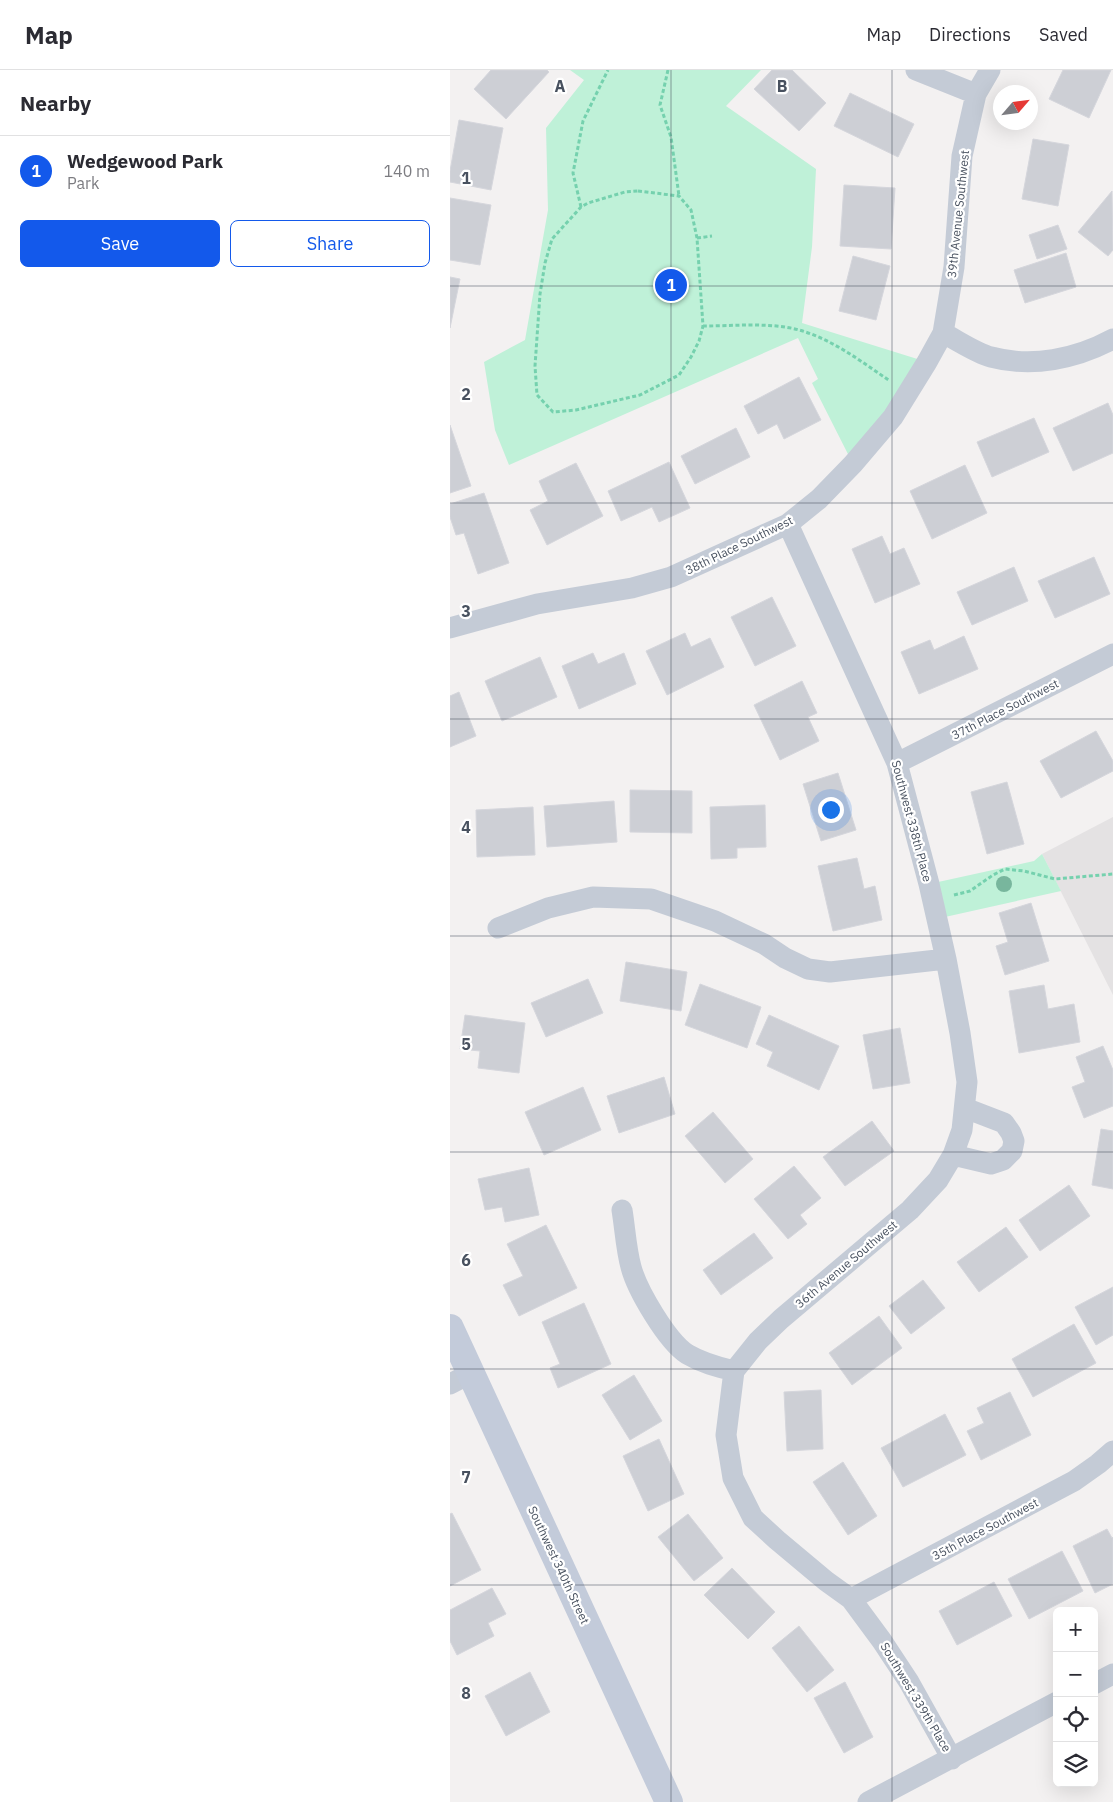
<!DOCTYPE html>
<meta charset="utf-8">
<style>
:root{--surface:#fff;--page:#f7f7f7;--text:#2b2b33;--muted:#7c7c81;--line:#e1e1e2;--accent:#1359eb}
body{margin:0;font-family:"IBM Plex Sans",sans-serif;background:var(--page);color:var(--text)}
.controls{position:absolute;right:15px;bottom:15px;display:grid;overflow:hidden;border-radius:8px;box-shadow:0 5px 20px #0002}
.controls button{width:45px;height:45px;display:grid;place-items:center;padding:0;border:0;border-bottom:1px solid var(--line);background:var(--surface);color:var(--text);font:25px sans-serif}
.compass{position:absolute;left:543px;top:15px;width:45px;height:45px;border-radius:50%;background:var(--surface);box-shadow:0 5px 20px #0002;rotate:62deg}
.you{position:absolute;left:380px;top:739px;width:18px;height:18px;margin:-12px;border:4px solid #fff;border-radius:50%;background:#1a73e8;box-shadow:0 0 0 8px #1a73e833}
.badge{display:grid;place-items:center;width:32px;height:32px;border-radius:50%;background:var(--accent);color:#fff;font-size:16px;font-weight:700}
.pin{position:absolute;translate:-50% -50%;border:2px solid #fff;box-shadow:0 1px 5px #0006}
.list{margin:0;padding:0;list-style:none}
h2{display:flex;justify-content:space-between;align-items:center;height:65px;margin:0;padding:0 20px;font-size:21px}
h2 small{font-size:16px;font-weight:400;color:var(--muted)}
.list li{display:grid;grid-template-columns:32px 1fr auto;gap:15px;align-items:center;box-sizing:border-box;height:70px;padding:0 20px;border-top:1px solid var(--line)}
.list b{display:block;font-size:19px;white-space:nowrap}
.list p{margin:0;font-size:16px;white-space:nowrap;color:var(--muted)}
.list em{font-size:16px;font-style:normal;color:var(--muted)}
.actions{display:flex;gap:10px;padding:15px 20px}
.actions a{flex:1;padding:11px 0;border:1px solid var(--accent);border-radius:8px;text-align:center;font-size:18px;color:var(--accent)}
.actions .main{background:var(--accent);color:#fff}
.icon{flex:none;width:28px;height:28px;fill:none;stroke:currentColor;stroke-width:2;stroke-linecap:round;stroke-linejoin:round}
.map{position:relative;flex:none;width:663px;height:1732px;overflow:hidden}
header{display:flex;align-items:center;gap:30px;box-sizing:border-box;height:70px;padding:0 25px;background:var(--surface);border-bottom:1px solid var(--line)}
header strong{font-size:24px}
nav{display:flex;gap:28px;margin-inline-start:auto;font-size:18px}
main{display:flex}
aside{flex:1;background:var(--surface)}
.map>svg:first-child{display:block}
.education{fill:#e4e2e3}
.green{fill:#bff1d8}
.building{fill:#cdcfd5;stroke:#d5d6dc}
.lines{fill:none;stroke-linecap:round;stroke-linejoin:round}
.path{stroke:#75d1ae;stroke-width:3;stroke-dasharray:4 2.5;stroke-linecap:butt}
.street{stroke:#c4cbd6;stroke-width:21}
.secondary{stroke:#c3cbda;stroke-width:28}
.tree{fill:#78b69d}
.grid{fill:none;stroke:#48515f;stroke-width:1;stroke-opacity:0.55}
.labels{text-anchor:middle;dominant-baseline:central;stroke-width:4.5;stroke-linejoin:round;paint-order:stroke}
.street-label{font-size:12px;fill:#48515f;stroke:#fff}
.grid-label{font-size:16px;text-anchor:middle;font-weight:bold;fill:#48515f;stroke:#fff;stroke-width:4.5;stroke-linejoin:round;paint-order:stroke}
</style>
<header>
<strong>Map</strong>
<nav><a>Map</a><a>Directions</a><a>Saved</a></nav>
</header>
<main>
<aside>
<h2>Nearby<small></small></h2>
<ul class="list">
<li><span class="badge">1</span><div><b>Wedgewood Park</b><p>Park</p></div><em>140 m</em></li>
</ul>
<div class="actions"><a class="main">Save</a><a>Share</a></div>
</aside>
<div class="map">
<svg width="663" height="1732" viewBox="0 0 663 1732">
<rect width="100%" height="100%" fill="#f3f1f1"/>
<path class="education" d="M 663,747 L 663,925 L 592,784 Z"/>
<path class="green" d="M 120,0 L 311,0 L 276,36 L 366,99 L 362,177 L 352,253 L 477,292 L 403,394 L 362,313 L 368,309 L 348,268 L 59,395 L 45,360 L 34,292 L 75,270 L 98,140 L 96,58 L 134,10 Z
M 592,784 L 611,821 L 486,849 L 479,814 L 584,791 Z"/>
<path class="building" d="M 41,0 L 97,0 L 99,2 L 56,49 L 24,19 Z
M 322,0 L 342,0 L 376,33 L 349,61 L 304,19 Z
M 613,0 L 661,0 L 639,48 L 599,29 Z
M 400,23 L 464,54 L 448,87 L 384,56 Z
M 9,50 L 53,58 L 41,120 L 0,112 L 0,101 Z
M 583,69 L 619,75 L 608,136 L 572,129 Z
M 394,115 L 445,118 L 441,179 L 390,176 Z
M 662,121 L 663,180 L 658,186 L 628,162 Z
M 0,128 L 41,135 L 30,195 L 0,190 Z
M 608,155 L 617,179 L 587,189 L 579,165 Z
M 616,183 L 626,217 L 575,233 L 564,200 Z
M 403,186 L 440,196 L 426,250 L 389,241 Z
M 0,207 L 10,209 L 0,258 Z
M 349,307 L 371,350 L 334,369 L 327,354 L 308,364 L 294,336 Z
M 658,333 L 663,345 L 663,383 L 623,401 L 603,358 Z
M 584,348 L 599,382 L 542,407 L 527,372 Z
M 0,355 L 21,416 L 0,423 Z
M 286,358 L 300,387 L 245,414 L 231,386 Z
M 219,392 L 240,438 L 209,452 L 202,437 L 171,451 L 158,421 Z
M 126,393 L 153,446 L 97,475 L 80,440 L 98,431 L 89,411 Z
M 515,395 L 537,443 L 482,469 L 460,421 Z
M 34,423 L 59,493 L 28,504 L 14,463 L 6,465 L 0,447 L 0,434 Z
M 432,466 L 440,484 L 454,478 L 470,514 L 425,533 L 402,479 Z
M 644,487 L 660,524 L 605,548 L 588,511 Z
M 564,497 L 578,531 L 522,555 L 507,522 Z
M 322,527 L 346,576 L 305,596 L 281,547 Z
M 235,563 L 241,577 L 260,568 L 274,597 L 217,625 L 196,581 Z
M 514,566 L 528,599 L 469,624 L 451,582 L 480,570 L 484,580 Z
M 143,583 L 148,594 L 174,583 L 186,614 L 129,639 L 112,596 Z
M 90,587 L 107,627 L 52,651 L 35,611 Z
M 352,611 L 367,643 L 358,647 L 369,671 L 330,690 L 304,635 Z
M 9,622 L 26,666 L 0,677 L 0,626 Z
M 646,661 L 663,691 L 663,701 L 611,728 L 590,691 Z
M 388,703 L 406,760 L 371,771 L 353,714 Z
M 557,712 L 574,774 L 537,784 L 521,722 Z
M 180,720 L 242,721 L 242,763 L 180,762 Z
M 164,731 L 167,772 L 97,777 L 94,736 Z
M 315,735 L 316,777 L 287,778 L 287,788 L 261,789 L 260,737 Z
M 83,737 L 85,785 L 27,787 L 26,740 Z
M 407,788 L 414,819 L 425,816 L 432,850 L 383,861 L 368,796 Z
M 581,833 L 599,891 L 555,905 L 546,876 L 558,872 L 549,843 Z
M 176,892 L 237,902 L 231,941 L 170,931 Z
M 138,909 L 153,943 L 96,967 L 81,933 Z
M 250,914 L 311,937 L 297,978 L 235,955 Z
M 594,915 L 598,939 L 624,934 L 630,972 L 569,983 L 559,921 Z
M 15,945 L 75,953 L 69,1003 L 28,998 L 30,981 L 10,979 Z
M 319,945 L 389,976 L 369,1020 L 317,996 L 323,982 L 306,974 Z
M 450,958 L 460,1013 L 423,1019 L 413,965 Z
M 653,976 L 663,1000 L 663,1036 L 634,1048 L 622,1017 L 635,1012 L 626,987 Z
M 214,1007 L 225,1044 L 169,1063 L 157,1026 Z
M 133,1017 L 151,1060 L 94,1085 L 75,1042 Z
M 263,1042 L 303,1089 L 275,1113 L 235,1066 Z
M 422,1051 L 444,1081 L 395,1116 L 373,1087 Z
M 651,1059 L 663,1061 L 663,1119 L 642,1115 Z
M 344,1096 L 371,1128 L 350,1145 L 357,1154 L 338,1169 L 304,1129 Z
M 79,1098 L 89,1145 L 55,1152 L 52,1137 L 35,1140 L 28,1109 Z
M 619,1115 L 640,1146 L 590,1181 L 569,1150 Z
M 96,1155 L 127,1218 L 69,1246 L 53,1215 L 73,1206 L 57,1174 Z
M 556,1157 L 578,1187 L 529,1222 L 507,1192 Z
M 304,1163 L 323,1188 L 271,1225 L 253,1200 Z
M 473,1210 L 495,1238 L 461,1264 L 439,1236 Z
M 663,1217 L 663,1265 L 646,1275 L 625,1237 Z
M 134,1233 L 161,1294 L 108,1318 L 100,1298 L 110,1294 L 92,1252 Z
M 429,1246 L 452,1278 L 402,1315 L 379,1283 Z
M 624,1254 L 646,1293 L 583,1327 L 562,1289 Z
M 184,1305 L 212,1351 L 180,1370 L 152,1325 Z
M 371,1320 L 373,1379 L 337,1381 L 334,1322 Z
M 560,1322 L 581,1365 L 531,1390 L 517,1361 L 534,1353 L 527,1338 Z
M 495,1344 L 516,1385 L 453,1417 L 431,1378 Z
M 209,1369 L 234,1424 L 198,1441 L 173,1386 Z
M 393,1392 L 427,1446 L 398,1465 L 363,1412 Z
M 2,1443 L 31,1500 L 0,1516 L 0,1444 Z
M 238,1444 L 273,1488 L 244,1511 L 208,1467 Z
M 657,1459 L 662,1468 L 663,1467 L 663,1514 L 645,1523 L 623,1476 Z
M 612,1481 L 633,1521 L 579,1549 L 558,1509 Z
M 282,1498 L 325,1542 L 298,1569 L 254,1525 Z
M 544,1512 L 562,1546 L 507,1575 L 489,1541 Z
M 42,1518 L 56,1544 L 38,1553 L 44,1566 L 7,1585 L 0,1571 L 0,1540 Z
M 349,1556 L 384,1600 L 357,1622 L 322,1578 Z
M 80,1602 L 100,1642 L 56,1666 L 35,1626 Z
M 395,1612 L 423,1667 L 394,1683 L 364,1628 Z"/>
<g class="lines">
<path class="path" d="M 218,0 L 210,35 L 221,67 L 229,126
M 188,121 L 229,126 L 241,140 L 247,168 L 253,256 L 249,271 L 241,287 L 229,305 L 190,325 L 126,340 L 103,342 L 87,325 L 85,296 L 90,224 L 95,193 L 102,169 L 131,137 L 138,133 L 175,122 Z
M 131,137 L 123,103 L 133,51 L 158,0
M 247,168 L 262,166
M 253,256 C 283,256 321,252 349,260 C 382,269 412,292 440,311
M 504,825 L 520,821 L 543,805 L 555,799 L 574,801 L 605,809 L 663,804"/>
<path class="street" d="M 466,0 L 526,24
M 493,263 C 507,270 526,283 541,287 C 582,298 626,289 663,269
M 0,558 L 87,534 L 182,518 L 221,507 L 338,454 L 369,429 L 403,394 L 443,347 L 477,292 L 493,263 L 504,197 L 512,86 L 526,24 L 540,0
M 447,693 L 663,584
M 48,858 L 98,838 L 143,827 L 201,829 L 265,851 L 314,874 L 335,888 L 358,899 L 380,902 L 496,889
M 503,1085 L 541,1094 L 553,1090 L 562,1081 L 564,1071 L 561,1063 L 554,1053 L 515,1038
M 172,1140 C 175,1158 176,1179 181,1197 C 187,1220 217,1271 237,1284 C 252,1293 267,1297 284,1301 L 276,1365 L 283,1408 L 303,1448 L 327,1470 L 376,1511 L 401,1529 L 432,1571 L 459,1612 L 502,1689
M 284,1301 L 308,1271 L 331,1249 L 460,1140 L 488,1110 L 503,1085 L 512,1060 L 517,1012 L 510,963 L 496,889 L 479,814 L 447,693 L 338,454
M 0,1314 L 21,1303
M 401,1529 L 624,1411 L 648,1394 L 663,1381
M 644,1614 L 663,1604
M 418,1732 L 607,1632"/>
<path class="secondary" d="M 0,1258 L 219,1732"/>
</g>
<circle class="tree" cx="554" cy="814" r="8"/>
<path class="grid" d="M 221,0 L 221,1732M 442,0 L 442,1732M 0,216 L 663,216M 0,433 L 663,433M 0,649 L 663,649M 0,866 L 663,866M 0,1082 L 663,1082M 0,1299 L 663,1299M 0,1515 L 663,1515"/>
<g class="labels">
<g class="street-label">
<text transform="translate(508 144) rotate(-84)">39th Avenue Southwest</text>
<text transform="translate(289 475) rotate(-26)">38th Place Southwest</text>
<text transform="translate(555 639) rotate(-27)">37th Place Southwest</text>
<text transform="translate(462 751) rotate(75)">Southwest 338th Place</text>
<text transform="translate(396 1194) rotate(-40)">36th Avenue Southwest</text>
<text transform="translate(535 1459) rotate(-28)">35th Place Southwest</text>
<text transform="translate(109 1495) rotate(65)">Southwest 340th Street</text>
<text transform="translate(466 1627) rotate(59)">Southwest 339th Place</text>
</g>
</g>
<g class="grid-label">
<text x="110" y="22">A</text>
<text x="332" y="22">B</text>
<text x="16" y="114">1</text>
<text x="16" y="330">2</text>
<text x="16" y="547">3</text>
<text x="16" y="763">4</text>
<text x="16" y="980">5</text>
<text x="16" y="1196">6</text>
<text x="16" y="1413">7</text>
<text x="16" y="1629">8</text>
</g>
</svg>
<div class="controls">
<button>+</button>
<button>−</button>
<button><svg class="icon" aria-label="locate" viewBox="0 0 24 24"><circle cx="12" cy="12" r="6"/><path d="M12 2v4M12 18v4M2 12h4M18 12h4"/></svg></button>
<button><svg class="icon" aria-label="layers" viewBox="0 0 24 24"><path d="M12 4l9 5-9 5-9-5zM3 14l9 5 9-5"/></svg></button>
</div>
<svg class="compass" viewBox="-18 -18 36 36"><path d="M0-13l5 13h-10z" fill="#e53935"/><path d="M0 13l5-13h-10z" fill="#7c7c81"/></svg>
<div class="you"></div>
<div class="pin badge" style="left:221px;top:215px">1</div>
</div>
</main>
